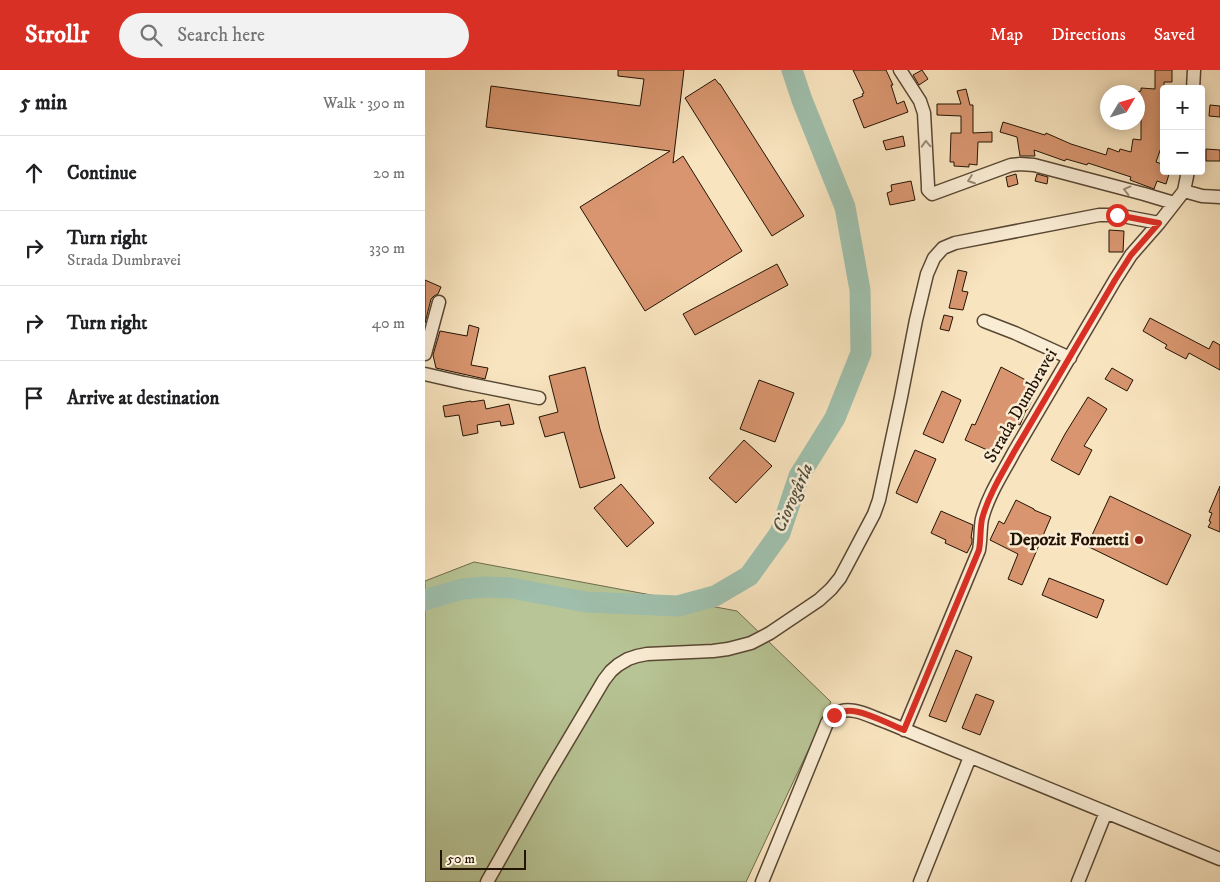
<!DOCTYPE html>
<meta charset="utf-8">
<style>
:root{--surface:#fff;--page:#f2f2f2;--text:#202124;--muted:#757577;--line:#e0e0e0;--accent:#d93025}
body{margin:0;font-family:"IM FELL DW Pica",serif;background:var(--page);color:var(--text)}
.controls{position:absolute;right:15px;top:15px;display:grid;overflow:hidden;border-radius:5px;box-shadow:0 2px 12px #0003}
.controls button{width:45px;height:45px;display:grid;place-items:center;padding:0;border:0;border-bottom:1px solid var(--line);background:var(--surface);color:var(--text);font:25px sans-serif}
.compass{position:absolute;left:675px;top:15px;width:45px;height:45px;border-radius:50%;background:var(--surface);box-shadow:0 2px 12px #0003;rotate:52deg}
.scale{position:absolute;left:15px;bottom:12px;width:86px;box-sizing:border-box;padding-left:5px;border:2px solid #231303;border-top:0;font-size:14px;line-height:18px;white-space:nowrap;color:#231303;-webkit-text-stroke:4px #faedd5;paint-order:stroke}
.stop{position:absolute;width:15px;height:15px;margin:-11px;border:4px solid #d93025;border-radius:50%;background:#fff}
.stop.end{background:#d93025;border-color:#fff;box-shadow:0 1px 5px #0008}
.list{margin:0;padding:0;list-style:none}
h2{display:flex;justify-content:space-between;align-items:center;height:65px;margin:0;padding:0 20px;font-size:21px}
h2 small{font-size:16px;font-weight:400;color:var(--muted)}
.list li{display:grid;grid-template-columns:32px 1fr auto;gap:15px;align-items:center;box-sizing:border-box;height:75px;padding:0 20px;border-top:1px solid var(--line)}
.list b{display:block;font-size:19px;white-space:nowrap}
.list p{margin:0;font-size:16px;white-space:nowrap;color:var(--muted)}
.list em{font-size:16px;font-style:normal;color:var(--muted)}
.icon{flex:none;width:28px;height:28px;fill:none;stroke:currentColor;stroke-width:2;stroke-linecap:round;stroke-linejoin:round}
.map{position:relative;flex:none;width:795px;height:812px;overflow:hidden}
header{display:flex;align-items:center;gap:30px;box-sizing:border-box;height:70px;padding:0 25px;background:var(--accent);color:#fff}
header strong{font-size:24px}
nav{display:flex;gap:28px;margin-inline-start:auto;font-size:18px}
.search{width:350px;height:45px;background:var(--page);display:flex;align-items:center;gap:12px;box-sizing:border-box;padding:0 18px;border-radius:28px;color:var(--muted);font-size:19px}
main{display:flex}
aside{flex:1;background:var(--surface)}
.map>svg:first-child{display:block}
.green{fill:#b8c596;stroke:#6e6c4c}
.lines{fill:none;stroke-linecap:round;stroke-linejoin:round}
.river{stroke:#9fbfac;stroke-width:21}
.building{fill:#d8956f;stroke:#231303}
.street-casing{stroke:#584732;stroke-width:15}
.street{stroke:#faedd5;stroke-width:12}
.oneway{stroke:#998b76}
.route{stroke:#d93025;stroke-width:6}
.poi-dot{fill:#8f2418;stroke:#faedd5;stroke-width:2}
.labels{text-anchor:middle;dominant-baseline:central;stroke-width:5;stroke-linejoin:round;paint-order:stroke}
.street-label{font-size:18px;fill:#231303;stroke:#faedd5}
.poi-label{font-size:18px;font-weight:bold;fill:#231303;stroke:#faedd5;text-anchor:end}
.water-label{font-size:19px;font-style:italic;fill:#4e4f3e;stroke:#faedd5}
</style>
<header>
<strong>Strollr</strong>
<div class="search"><svg class="icon" aria-label="search" viewBox="0 0 24 24"><circle cx="10" cy="10" r="6"/><path d="M15 15l6 6"/></svg>Search here</div>
<nav><a>Map</a><a>Directions</a><a>Saved</a></nav>
</header>
<main>
<aside>
<h2>5 min<small>Walk · 390 m</small></h2>
<ul class="list">
<li><svg class="icon" aria-label="ahead" viewBox="0 0 24 24"><path d="M12 20V5M6 11l6-6 6 6"/></svg><div><b>Continue</b></div><em>20 m</em></li>
<li><svg class="icon" aria-label="right" viewBox="0 0 24 24"><path d="M7 20v-9h11M14 6l5 5-5 5"/></svg><div><b>Turn right</b><p>Strada Dumbravei</p></div><em>330 m</em></li>
<li><svg class="icon" aria-label="right" viewBox="0 0 24 24"><path d="M7 20v-9h11M14 6l5 5-5 5"/></svg><div><b>Turn right</b></div><em>40 m</em></li>
<li><svg class="icon" aria-label="arrive" viewBox="0 0 24 24"><path d="M6 21V4h12l-3 4 3 4H6"/></svg><div><b>Arrive at destination</b></div></li>
</ul>
</aside>
<div class="map">
<svg width="795" height="812" viewBox="0 0 795 812">
<rect width="100%" height="100%" fill="#f8e4bf"/>
<filter id="stains"><feTurbulence type="fractalNoise" baseFrequency=".004" numOctaves="4"/><feColorMatrix values="0 0 0 0 .2 0 0 0 0 .09 0 0 0 0 .02 0 0 0 .5 -.17"/></filter>
<radialGradient id="worn" r=".72"><stop offset=".6" stop-color="#630" stop-opacity="0"/><stop offset="1" stop-color="#630" stop-opacity=".3"/></radialGradient>
<path class="green" d="M 49,492 L 312,541 L 406,632 L 321,812 L 0,812 L 0,511 Z"/>
<g class="lines">
<path class="river" d="M 0,530 L 37,519 L 59,517 L 86,518 L 161,532 L 253,536 L 290,526 L 324,506 L 355,463 L 374,406 L 410,348 L 436,283 L 435,220 L 420,137 L 377,30 L 367,0"/>
</g>
<path class="building" d="M 193,0 L 259,0 L 248,93 L 258,86 L 317,181 L 220,241 L 155,137 L 245,81 L 61,57 L 66,16 L 215,36 L 219,9 L 193,6 Z
M 428,0 L 461,0 L 468,15 L 466,15 L 472,34 L 479,31 L 483,42 L 439,58 L 428,30 L 438,26 L 437,24 L 439,23 Z
M 497,0 L 503,9 L 494,15 L 488,5 Z
M 730,0 L 747,0 L 747,12 L 739,12 L 739,76 L 737,75 L 731,92 L 737,94 L 736,97 L 739,98 L 739,101 L 745,101 L 741,114 L 732,111 L 729,119 L 705,110 L 706,107 L 663,93 L 662,95 L 641,89 L 640,91 L 609,80 L 610,86 L 595,86 L 592,67 L 575,62 L 578,52 L 620,65 L 621,63 L 646,74 L 681,85 L 683,78 L 694,82 L 695,79 L 706,82 L 708,69 L 716,70 L 716,37 L 712,37 L 712,22 L 716,21 L 716,18 L 730,19 Z
M 290,9 L 294,14 L 295,14 L 379,146 L 347,166 L 260,28 Z
M 541,19 L 545,35 L 548,35 L 548,63 L 567,62 L 567,72 L 553,72 L 552,95 L 544,94 L 544,97 L 529,96 L 529,92 L 525,92 L 526,63 L 536,63 L 536,46 L 512,45 L 512,34 L 536,34 L 532,21 Z
M 785,35 L 795,36 L 795,47 L 784,46 Z
M 478,66 L 480,76 L 461,80 L 458,71 Z
M 781,79 L 795,80 L 795,91 L 781,91 Z
M 591,104 L 593,114 L 583,117 L 581,107 Z
M 612,104 L 623,107 L 622,114 L 610,111 Z
M 486,111 L 490,130 L 465,135 L 462,123 L 467,121 L 466,115 Z
M 684,160 L 699,161 L 698,182 L 684,182 Z
M 352,194 L 363,215 L 270,265 L 258,244 Z
M 533,200 L 542,202 L 537,221 L 543,222 L 538,240 L 524,238 Z
M 0,210 L 16,217 L 13,224 L 9,226 L 6,229 L 0,253 Z
M 519,245 L 528,247 L 524,261 L 515,259 Z
M 725,248 L 784,279 L 788,271 L 795,275 L 795,300 L 764,283 L 761,289 L 740,278 L 742,275 L 718,261 Z
M 44,255 L 54,258 L 46,295 L 63,298 L 60,309 L 11,298 L 8,285 L 15,261 L 42,266 Z
M 160,297 L 175,359 L 190,408 L 155,418 L 139,362 L 120,367 L 114,347 L 133,342 L 124,306 Z
M 576,297 L 614,317 L 602,340 L 601,340 L 595,355 L 592,354 L 590,357 L 584,355 L 571,384 L 540,370 L 547,354 L 550,355 Z
M 687,298 L 708,310 L 702,321 L 680,309 Z
M 334,310 L 369,323 L 350,372 L 315,359 Z
M 517,321 L 536,330 L 518,373 L 498,364 Z
M 663,327 L 682,339 L 659,376 L 667,380 L 654,405 L 626,390 L 640,364 Z
M 59,330 L 61,339 L 84,334 L 89,354 L 76,356 L 75,351 L 52,355 L 53,363 L 38,366 L 34,345 L 20,347 L 18,336 L 46,331 L 46,332 Z
M 319,370 L 347,396 L 311,433 L 284,408 Z
M 490,380 L 511,389 L 492,433 L 471,423 Z
M 196,414 L 229,453 L 202,477 L 169,438 Z
M 795,416 L 795,462 L 783,457 L 786,452 L 784,451 L 787,443 L 784,442 Z
M 685,426 L 766,465 L 742,515 L 662,476 Z
M 591,430 L 609,439 L 609,440 L 626,447 L 597,515 L 583,509 L 593,484 L 565,470 L 574,451 L 579,454 Z
M 516,441 L 548,455 L 546,468 L 547,468 L 547,473 L 542,483 L 520,473 L 521,470 L 506,463 Z
M 624,508 L 679,530 L 672,548 L 617,525 Z
M 531,580 L 547,587 L 521,652 L 504,646 Z
M 551,624 L 569,631 L 555,665 L 537,658 Z"/>
<g class="lines">
<defs>
<path id="street" d="M 475,0 L 495,31 L 499,43 L 503,116 L 503,120 L 507,124 L 586,95 L 595,94 L 609,95 L 719,124 L 749,133
M 768,19 L 769,0
M 759,121 L 777,126 L 795,127
M 559,251 L 590,263 L 645,288
M 0,284 L 14,232
M 0,304 L 39,313 L 114,328
M 479,660 L 554,480 C 556,469 555,459 557,449 C 563,425 578,403 589,382 L 690,210 L 706,185 L 734,153 L 759,121 L 763,101
M 62,812 L 119,711 L 179,610 L 186,601 L 193,595 L 203,589 L 212,586 L 222,584 L 288,581 L 303,579 L 326,573 L 345,563 L 394,530 L 406,519 L 415,508 L 422,495 L 449,444 L 454,430 L 476,327 L 491,250 L 502,204 L 509,188 L 518,178 L 530,173 L 674,145 L 692,145 L 734,153
M 337,812 L 402,653 C 404,650 407,646 410,644 C 425,634 446,647 461,652 L 795,789
M 495,812 L 545,687
M 653,812 L 681,742"/>
</defs>
<use href="#street" class="street-casing"/>
<use href="#street" class="street"/>
</g>
<defs><path id="oneway-chevron" d="M-2-3.5L2.5 0L-2 3.5" fill="none" stroke-width="1.6" stroke-linecap="round" stroke-linejoin="round" transform="scale(1.25)"/></defs>
<g class="oneway">
<use href="#oneway-chevron" transform="translate(501 74) rotate(-92)"/>
<use href="#oneway-chevron" transform="translate(546 110) rotate(160)"/>
<use href="#oneway-chevron" transform="translate(702 120) rotate(-166)"/>
</g>
<g class="lines">
<path class="route" d="M 409,645 C 413,643 416,641 421,641 C 436,639 464,654 479,660 L 554,480 C 556,469 555,459 557,449 C 563,426 578,402 589,382 L 690,210 L 706,185 L 734,153 L 692,145"/>
</g>
<circle class="poi-dot" cx="714" cy="470" r="5"/>
<g class="labels">
<g class="street-label">
<text transform="translate(596 336) rotate(-60)">Strada Dumbravei</text>
</g>
<g class="poi-label">
<text x="704" y="470">Depozit Fornetti</text>
</g>
<g class="water-label">
<text transform="translate(368 428) rotate(-66)">Ciorogârla</text>
</g>
</g>
<rect width="100%" height="100%" filter="url(#stains)"/>
<rect width="100%" height="100%" fill="url(#worn)"/>
</svg>
<div class="controls">
<button>+</button>
<button>−</button>
</div>
<svg class="compass" viewBox="-18 -18 36 36"><path d="M0-13l5 13h-10z" fill="#e53935"/><path d="M0 13l5-13h-10z" fill="#757577"/></svg>
<div class="scale">50 m</div>
<div class="stop" style="left:692px;top:145px"></div>
<div class="stop end" style="left:409px;top:645px"></div>
</div>
</main>
